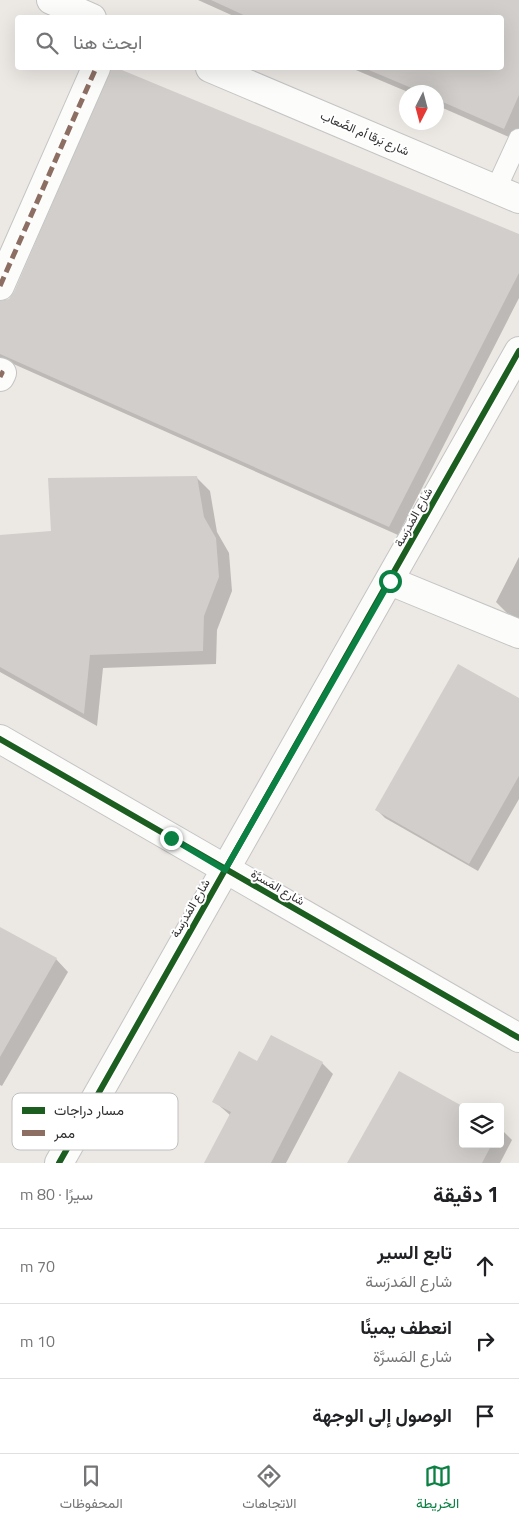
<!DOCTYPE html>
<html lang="ar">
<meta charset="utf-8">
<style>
:root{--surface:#fff;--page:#f2f2f2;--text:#202124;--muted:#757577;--line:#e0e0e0;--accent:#0b8043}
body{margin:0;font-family:"Titillium Web",Vazirmatn,sans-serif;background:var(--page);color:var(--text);direction:rtl}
.controls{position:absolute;right:15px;bottom:15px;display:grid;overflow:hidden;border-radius:5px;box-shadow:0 5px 20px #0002}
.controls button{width:45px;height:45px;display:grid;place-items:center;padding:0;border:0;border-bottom:1px solid var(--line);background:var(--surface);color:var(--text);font:25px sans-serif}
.compass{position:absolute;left:399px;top:85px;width:45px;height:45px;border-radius:50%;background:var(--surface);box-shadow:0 5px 20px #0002;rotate:186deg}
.stop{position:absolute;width:15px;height:15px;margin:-11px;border:4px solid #0b8043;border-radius:50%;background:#fff}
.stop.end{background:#0b8043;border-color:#fff;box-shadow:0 1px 5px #0008}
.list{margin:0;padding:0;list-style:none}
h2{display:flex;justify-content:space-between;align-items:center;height:65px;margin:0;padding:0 20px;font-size:21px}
h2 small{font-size:16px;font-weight:400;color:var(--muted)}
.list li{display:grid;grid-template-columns:32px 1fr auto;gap:15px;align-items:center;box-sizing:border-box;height:75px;padding:0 20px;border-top:1px solid var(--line)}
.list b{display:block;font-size:19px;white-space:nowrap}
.list p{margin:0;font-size:16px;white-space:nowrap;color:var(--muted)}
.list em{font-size:16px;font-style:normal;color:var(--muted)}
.icon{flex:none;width:28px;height:28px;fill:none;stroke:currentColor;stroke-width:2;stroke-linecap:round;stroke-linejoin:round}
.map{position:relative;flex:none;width:519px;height:1163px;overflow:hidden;direction:ltr}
.search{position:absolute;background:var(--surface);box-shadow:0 5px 20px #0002;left:15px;right:15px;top:15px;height:55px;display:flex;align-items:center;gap:12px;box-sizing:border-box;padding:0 18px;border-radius:5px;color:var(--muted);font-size:19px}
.sheet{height:290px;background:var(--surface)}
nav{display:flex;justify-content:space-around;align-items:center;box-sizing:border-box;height:70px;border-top:1px solid var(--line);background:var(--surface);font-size:14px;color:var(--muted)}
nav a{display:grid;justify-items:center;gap:2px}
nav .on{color:var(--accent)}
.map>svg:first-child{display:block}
.shadow{fill:#0003}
.building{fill:#d1cecb}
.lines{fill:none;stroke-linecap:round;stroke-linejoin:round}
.service-casing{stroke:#c5c4c5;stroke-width:22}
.pedestrian-casing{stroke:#c5c4c5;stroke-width:30}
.minor-casing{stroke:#c5c4c5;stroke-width:30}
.service{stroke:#fcfcfb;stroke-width:20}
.pedestrian{stroke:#fcfcfb;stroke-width:28}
.minor{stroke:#fcfcfb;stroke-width:28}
.quiet{stroke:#8d6e63;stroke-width:5;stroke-dasharray:10 5;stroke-linecap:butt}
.cycleway-casing{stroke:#fff;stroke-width:9}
.cycleway{stroke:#1b5e20;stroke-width:6}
.route{stroke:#0b8043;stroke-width:6}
.labels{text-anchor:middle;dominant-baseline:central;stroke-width:4;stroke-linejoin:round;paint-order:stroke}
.street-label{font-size:12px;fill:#2e2e2e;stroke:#fff}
.key{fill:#fff;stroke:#c0c0c0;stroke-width:1}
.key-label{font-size:14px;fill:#2e2e2e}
</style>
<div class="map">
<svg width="519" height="1163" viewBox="0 0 519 1163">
<rect width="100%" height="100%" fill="#ece8e4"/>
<path class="shadow" d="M 198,0 L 519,0 L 519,132 L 516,140 L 436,105 L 436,92 L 408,92 L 351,68 L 502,68 L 502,18 L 238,18 Z
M 112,68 L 519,235 L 519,298 L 398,535 L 0,358 L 0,303 L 10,300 L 15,293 L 112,75 Z
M 196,477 L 210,491 L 217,532 L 229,553 L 232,591 L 217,630 L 216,664 L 103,668 L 97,726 L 0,672 L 0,536 L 52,532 Z
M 519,557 L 519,619 L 507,613 L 496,602 Z
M 519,700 L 519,799 L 478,871 L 385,818 L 377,810 Z
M 0,928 L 56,959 L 68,972 L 2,1086 L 0,1085 Z
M 271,1037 L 322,1063 L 333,1074 L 286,1163 L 206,1163 L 230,1115 L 214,1101 L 258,1062 Z
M 500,1128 L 512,1140 L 500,1163 L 361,1163 L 353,1155 L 463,1144 L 500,1144 Z"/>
<path class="building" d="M 211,0 L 519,0 L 519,95 L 504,129 L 436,99 L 436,92 L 421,92 L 364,68 L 502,68 L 502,18 L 250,18 Z
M 111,68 L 117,68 L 519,234 L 519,273 L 389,527 L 0,354 L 0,301 L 9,299 L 14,292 Z
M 197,476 L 204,517 L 216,538 L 219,577 L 204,616 L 203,651 L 90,655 L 84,714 L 0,667 L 0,535 L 51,531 L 48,478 Z
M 458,664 L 519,698 L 519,776 L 469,864 L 375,810 Z
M 0,927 L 57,958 L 0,1057 Z
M 271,1035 L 323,1062 L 271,1163 L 204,1163 L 231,1112 L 212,1102 L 239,1051 L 257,1061 Z
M 399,1071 L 464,1107 L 463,1144 L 492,1144 L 482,1163 L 347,1163 Z"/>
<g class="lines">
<defs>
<path id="service" d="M 496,189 L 519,139"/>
<path id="pedestrian" d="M 0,286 L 96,68
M 0,372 L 2,373 L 0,377"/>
<path id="minor" d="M 51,0 L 92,18
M 210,68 L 519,199
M 390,581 L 519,634
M 0,739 L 519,1038
M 59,1163 L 519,351"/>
</defs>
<use href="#service" class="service-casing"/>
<use href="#pedestrian" class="pedestrian-casing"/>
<use href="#minor" class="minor-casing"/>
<use href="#service" class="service"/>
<use href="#pedestrian" class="pedestrian"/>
<use href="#minor" class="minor"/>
<path class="quiet" d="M 0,286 L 96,68
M 0,372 L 2,373 L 0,377"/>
<defs>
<path id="cycleway" d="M 0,739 L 519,1038
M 59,1163 L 519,351"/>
</defs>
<use href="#cycleway" class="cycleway-casing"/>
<use href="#cycleway" class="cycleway"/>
</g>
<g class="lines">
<path class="route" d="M 171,838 L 225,870 L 390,581"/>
</g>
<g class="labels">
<g class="street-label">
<text transform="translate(365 133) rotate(23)">شارع بَرقا أم الصَّعاب</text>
<text transform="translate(413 517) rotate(-61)">شارع المَدرَسة</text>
<text transform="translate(278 887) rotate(30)">شارع المَسرَّة</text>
<text transform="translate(190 908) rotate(-60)">شارع المَدرَسة</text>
</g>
</g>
<rect x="12" y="1093" width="166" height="57" rx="8" class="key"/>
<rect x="22" y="1107" width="23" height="7" fill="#1b5e20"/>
<rect x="22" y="1130" width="23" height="6" fill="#8d6e63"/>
<g class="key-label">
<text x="54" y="1115">مسار دراجات</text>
<text x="54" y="1138">ممر</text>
</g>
</svg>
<div class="controls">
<button><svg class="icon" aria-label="layers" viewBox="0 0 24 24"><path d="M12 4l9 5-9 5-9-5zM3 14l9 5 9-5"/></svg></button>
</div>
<svg class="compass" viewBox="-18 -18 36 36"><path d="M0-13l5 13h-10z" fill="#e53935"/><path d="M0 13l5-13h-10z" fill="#757577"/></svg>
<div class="stop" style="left:390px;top:581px"></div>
<div class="stop end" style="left:171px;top:838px"></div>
<div class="search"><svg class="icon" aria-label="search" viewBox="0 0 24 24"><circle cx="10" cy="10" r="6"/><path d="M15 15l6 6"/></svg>ابحث هنا</div>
</div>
<section class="sheet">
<h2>1 دقيقة<small>سيرًا · 80 m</small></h2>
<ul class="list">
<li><svg class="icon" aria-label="ahead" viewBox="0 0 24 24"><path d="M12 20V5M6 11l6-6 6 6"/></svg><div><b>تابع السير</b><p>شارع المَدرَسة</p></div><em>70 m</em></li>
<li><svg class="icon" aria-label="right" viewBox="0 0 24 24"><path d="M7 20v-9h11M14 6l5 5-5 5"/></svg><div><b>انعطف يمينًا</b><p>شارع المَسرَّة</p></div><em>10 m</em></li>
<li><svg class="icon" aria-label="arrive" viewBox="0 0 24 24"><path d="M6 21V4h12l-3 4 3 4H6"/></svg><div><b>الوصول إلى الوجهة</b></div></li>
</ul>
</section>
<nav>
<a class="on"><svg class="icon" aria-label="map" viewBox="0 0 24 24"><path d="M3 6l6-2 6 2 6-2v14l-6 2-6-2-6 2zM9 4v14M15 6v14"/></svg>الخريطة</a>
<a><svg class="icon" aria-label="directions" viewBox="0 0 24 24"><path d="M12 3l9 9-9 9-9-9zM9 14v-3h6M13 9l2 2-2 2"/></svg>الاتجاهات</a>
<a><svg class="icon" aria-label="saved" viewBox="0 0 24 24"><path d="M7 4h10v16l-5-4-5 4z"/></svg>المحفوظات</a>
</nav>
